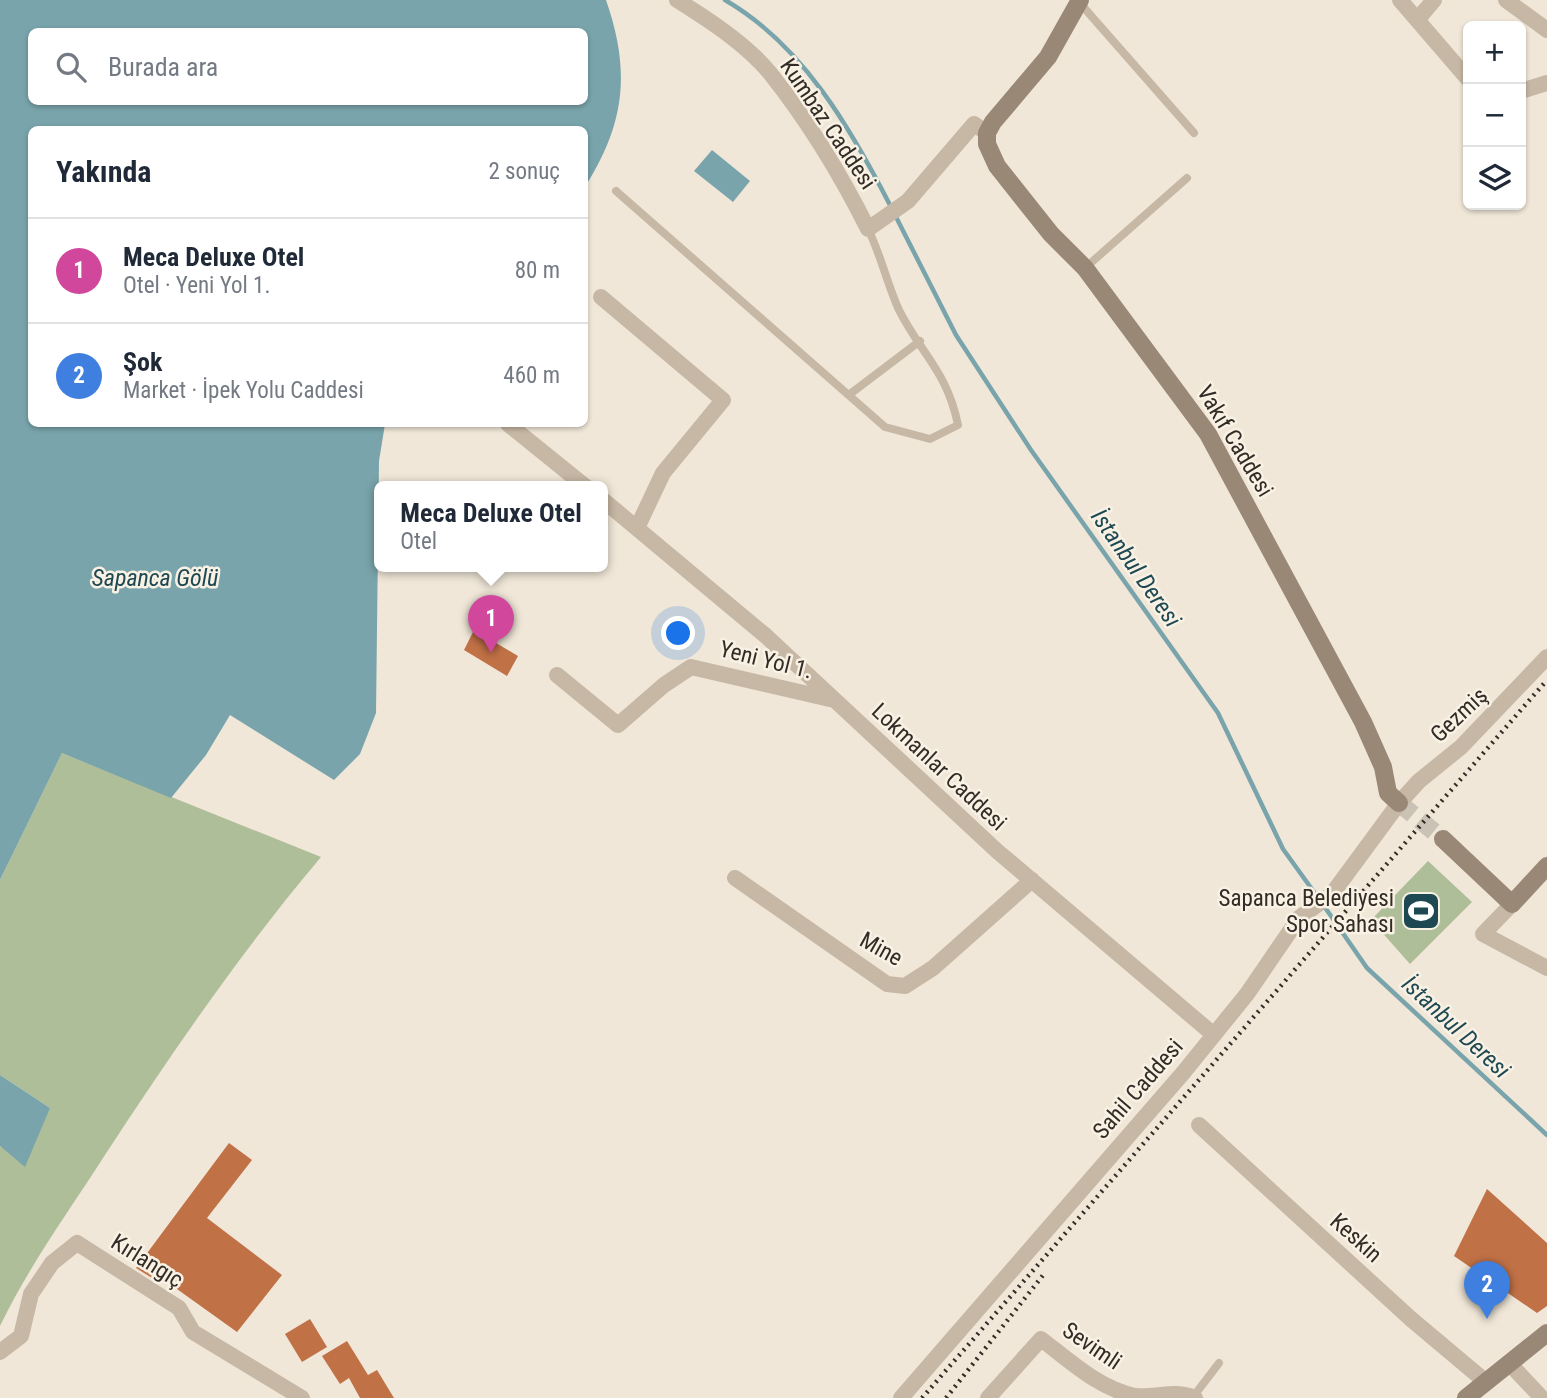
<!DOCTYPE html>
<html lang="tr">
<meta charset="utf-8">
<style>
:root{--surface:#fff;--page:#f2f2f3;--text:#1f2937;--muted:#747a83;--line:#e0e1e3;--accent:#1e4953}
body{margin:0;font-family:"Roboto Condensed",sans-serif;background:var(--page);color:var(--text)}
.controls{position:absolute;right:21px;top:21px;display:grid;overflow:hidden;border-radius:10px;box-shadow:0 2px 5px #0004}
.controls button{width:63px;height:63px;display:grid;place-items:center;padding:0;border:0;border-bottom:2px solid var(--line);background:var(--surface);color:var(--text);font:35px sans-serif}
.you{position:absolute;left:679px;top:634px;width:24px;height:24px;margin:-18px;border:5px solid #fff;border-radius:50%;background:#1a73e8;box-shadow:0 0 0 10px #1a73e833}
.badge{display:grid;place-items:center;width:46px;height:46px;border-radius:50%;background:var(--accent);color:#fff;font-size:23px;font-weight:700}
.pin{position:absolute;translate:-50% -58px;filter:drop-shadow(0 2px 4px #0008)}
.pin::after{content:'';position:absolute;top:37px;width:24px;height:21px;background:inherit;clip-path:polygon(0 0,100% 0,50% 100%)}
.popup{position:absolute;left:374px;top:481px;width:234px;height:91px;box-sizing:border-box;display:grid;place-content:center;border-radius:10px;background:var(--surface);filter:drop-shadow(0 2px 5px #0005);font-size:23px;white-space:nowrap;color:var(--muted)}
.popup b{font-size:26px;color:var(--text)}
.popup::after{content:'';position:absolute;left:50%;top:100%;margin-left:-14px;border:14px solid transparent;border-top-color:var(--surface)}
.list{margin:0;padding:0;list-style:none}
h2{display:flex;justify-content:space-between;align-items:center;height:91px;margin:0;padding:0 28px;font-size:30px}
h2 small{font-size:23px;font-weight:400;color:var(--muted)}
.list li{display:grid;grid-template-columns:46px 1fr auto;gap:21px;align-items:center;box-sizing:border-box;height:105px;padding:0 28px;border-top:2px solid var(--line)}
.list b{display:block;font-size:26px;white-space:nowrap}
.list p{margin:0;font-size:23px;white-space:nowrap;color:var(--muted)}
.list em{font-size:23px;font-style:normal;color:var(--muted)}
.icon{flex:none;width:38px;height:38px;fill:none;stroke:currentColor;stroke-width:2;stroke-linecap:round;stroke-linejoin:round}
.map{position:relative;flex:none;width:1547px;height:1398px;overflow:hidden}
.search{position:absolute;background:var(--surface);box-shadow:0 2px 5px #0004;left:28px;top:28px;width:560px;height:77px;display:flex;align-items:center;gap:18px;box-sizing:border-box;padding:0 24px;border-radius:10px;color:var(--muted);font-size:26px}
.panel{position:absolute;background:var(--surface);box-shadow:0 2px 5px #0004;left:28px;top:126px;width:560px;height:301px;border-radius:10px}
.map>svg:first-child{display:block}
.green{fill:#aebe99}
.water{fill:#79a4ab;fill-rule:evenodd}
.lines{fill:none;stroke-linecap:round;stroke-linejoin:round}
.stream{stroke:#79a4ab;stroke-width:4.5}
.building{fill:#c17146}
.secondary-tunnel{stroke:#cac2b4;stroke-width:18;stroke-dasharray:18 9;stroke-linecap:butt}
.lane{stroke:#c7b8a5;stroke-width:8}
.street{stroke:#c7b8a5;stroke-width:16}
.secondary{stroke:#9a8877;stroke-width:18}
.rail{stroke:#332c26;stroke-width:4.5;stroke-dasharray:2 5;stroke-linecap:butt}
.labels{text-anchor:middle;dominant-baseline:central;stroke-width:5;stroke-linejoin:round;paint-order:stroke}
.street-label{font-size:23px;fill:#332c26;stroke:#f8f1e4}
.poi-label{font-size:23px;fill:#332c26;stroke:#f8f1e4;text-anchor:end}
.water-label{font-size:24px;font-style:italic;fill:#1e4953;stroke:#f8f1e4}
</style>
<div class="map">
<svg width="1547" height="1398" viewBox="0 0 1547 1398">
<rect width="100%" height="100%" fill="#f0e7d8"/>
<path class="green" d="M 62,753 L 321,857 C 240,953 171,1054 103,1158 C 67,1214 29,1266 0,1326 L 0,1146 L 8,1152 L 50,1108 L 0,1075 L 0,880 Z
M 1428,861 L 1472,902 L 1410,964 L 1371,920 Z"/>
<path class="water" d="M 0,0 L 606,0 C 631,72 625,123 585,187 L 584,130 L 32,130 L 32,424 L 385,424 L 379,461 L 376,713 L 360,754 L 334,780 L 230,715 L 206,755 L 171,798 L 62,753 L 0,880 ZM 32,32 L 584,32 L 584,102 L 32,102 Z
M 712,150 L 750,181 L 733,202 L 694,171 Z
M 0,1075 L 50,1108 L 25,1167 L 0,1146 Z"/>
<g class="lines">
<path class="stream" d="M 725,0 C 803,45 851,129 891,207
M 895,215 L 956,335 L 1031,450 L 1218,713 L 1283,849 L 1319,899
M 1324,906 L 1367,968 L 1547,1135"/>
</g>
<path class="building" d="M 474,630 L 518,656 L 507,676 L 464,650 Z
M 229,1143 L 252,1160 L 207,1218 L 282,1275 L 237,1332 L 163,1279 L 160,1283 L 136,1268 Z
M 1487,1189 L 1547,1243 L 1547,1306 L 1537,1313 L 1454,1256 Z
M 310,1319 L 327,1347 L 302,1362 L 285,1334 Z
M 347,1341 L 368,1375 L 377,1370 L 394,1398 L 360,1398 L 349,1378 L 340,1384 L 322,1356 Z"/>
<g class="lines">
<path class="secondary-tunnel" d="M 1399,803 L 1443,839"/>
<path class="lane" d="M 1079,2 L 1194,133
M 616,191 L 885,427 L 930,439 L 958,425 C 947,371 921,354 899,310 C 887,284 881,255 868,229
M 1085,268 L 1187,178
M 850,394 L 920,341
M 1193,1397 L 1219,1363"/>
<path class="street" d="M 677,0 C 709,20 746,44 770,73 C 808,121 841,175 868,229 L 908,201 L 974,124 L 987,133
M 1400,0 L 1468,79
M 1506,0 L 1547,30
M 1417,20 L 1434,0
M 1521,91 L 1547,83
M 601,297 L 723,400 L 663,473 L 637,528
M 508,424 L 586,487
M 603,500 L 766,636 L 997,851 L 1214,1035
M 557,675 L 618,725 L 664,685 L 691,667 L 834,700
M 735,878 L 887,984 L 905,986 L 933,968 L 1032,880
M 1512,904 L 1483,934 L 1547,968
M 1199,1125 L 1411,1319 L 1486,1382
M 0,1352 L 21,1336 L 31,1294 L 52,1263 L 77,1243 L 179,1308 L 193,1332 L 302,1398
M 1509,1363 L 1542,1398
M 901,1398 L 1183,1073 L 1247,994 L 1299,918 L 1332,894 L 1399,803 L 1419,781 L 1461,747 L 1547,657
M 988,1398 L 1041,1339 C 1070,1361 1098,1388 1135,1396 C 1156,1398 1175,1389 1195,1398"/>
<path class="secondary" d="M 1080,0 L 1048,57 L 993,122 L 987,133 L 987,144 L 997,166 L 1051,234 L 1085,268 L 1208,434 L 1363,722 L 1383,767 L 1388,793 L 1399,803
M 1443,839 L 1512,904 L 1547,866
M 1466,1398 L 1547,1333"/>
<path class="rail" d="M 922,1398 L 1547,680
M 946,1398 L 1044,1274"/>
</g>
<defs>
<symbol id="stadium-square" viewBox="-11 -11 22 22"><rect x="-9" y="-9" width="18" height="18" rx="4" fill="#1e4953" stroke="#f8f1e4"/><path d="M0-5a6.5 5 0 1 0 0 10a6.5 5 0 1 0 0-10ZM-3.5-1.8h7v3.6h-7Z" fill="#fff"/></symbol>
</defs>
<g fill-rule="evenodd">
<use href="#stadium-square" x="1399" y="889" width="44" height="44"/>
</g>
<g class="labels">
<g class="street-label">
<text transform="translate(828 124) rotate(56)">Kumbaz Caddesi</text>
<text transform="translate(1235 441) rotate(59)">Vakıf Caddesi</text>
<text transform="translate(766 660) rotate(14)">Yeni Yol 1.</text>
<text transform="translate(1459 715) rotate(-43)">Gezmiş</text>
<text transform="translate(939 767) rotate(43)">Lokmanlar Caddesi</text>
<text transform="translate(881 949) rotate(29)">Mine</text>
<text transform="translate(1138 1089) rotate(-49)">Sahil Caddesi</text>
<text transform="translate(1356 1238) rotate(42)">Keskin</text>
<text transform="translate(147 1261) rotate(32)">Kırlangıç</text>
<text transform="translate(1092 1346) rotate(34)">Sevimli</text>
</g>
<g class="poi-label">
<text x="1394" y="898">Sapanca Belediyesi<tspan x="1394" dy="26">Spor Sahası</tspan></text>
</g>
<g class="water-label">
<text transform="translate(1136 568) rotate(55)">İstanbul Deresi</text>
<text x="155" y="578">Sapanca Gölü</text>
<text transform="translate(1456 1027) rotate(43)">İstanbul Deresi</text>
</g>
</g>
</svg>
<div class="controls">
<button>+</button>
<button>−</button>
<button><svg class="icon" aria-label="layers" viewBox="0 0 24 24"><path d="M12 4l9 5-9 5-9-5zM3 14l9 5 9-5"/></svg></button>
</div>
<div class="you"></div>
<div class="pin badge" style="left:491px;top:653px;background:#d1479c">1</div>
<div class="popup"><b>Meca Deluxe Otel</b>Otel</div>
<div class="pin badge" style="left:1487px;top:1319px;background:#3f7fe0">2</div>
<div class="search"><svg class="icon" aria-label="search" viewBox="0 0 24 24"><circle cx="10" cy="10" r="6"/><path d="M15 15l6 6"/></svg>Burada ara</div>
<section class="panel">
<h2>Yakında<small>2 sonuç</small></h2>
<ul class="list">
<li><span class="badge" style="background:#d1479c">1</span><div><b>Meca Deluxe Otel</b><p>Otel · Yeni Yol 1.</p></div><em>80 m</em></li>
<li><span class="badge" style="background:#3f7fe0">2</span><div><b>Şok</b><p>Market · İpek Yolu Caddesi</p></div><em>460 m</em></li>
</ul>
</section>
</div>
